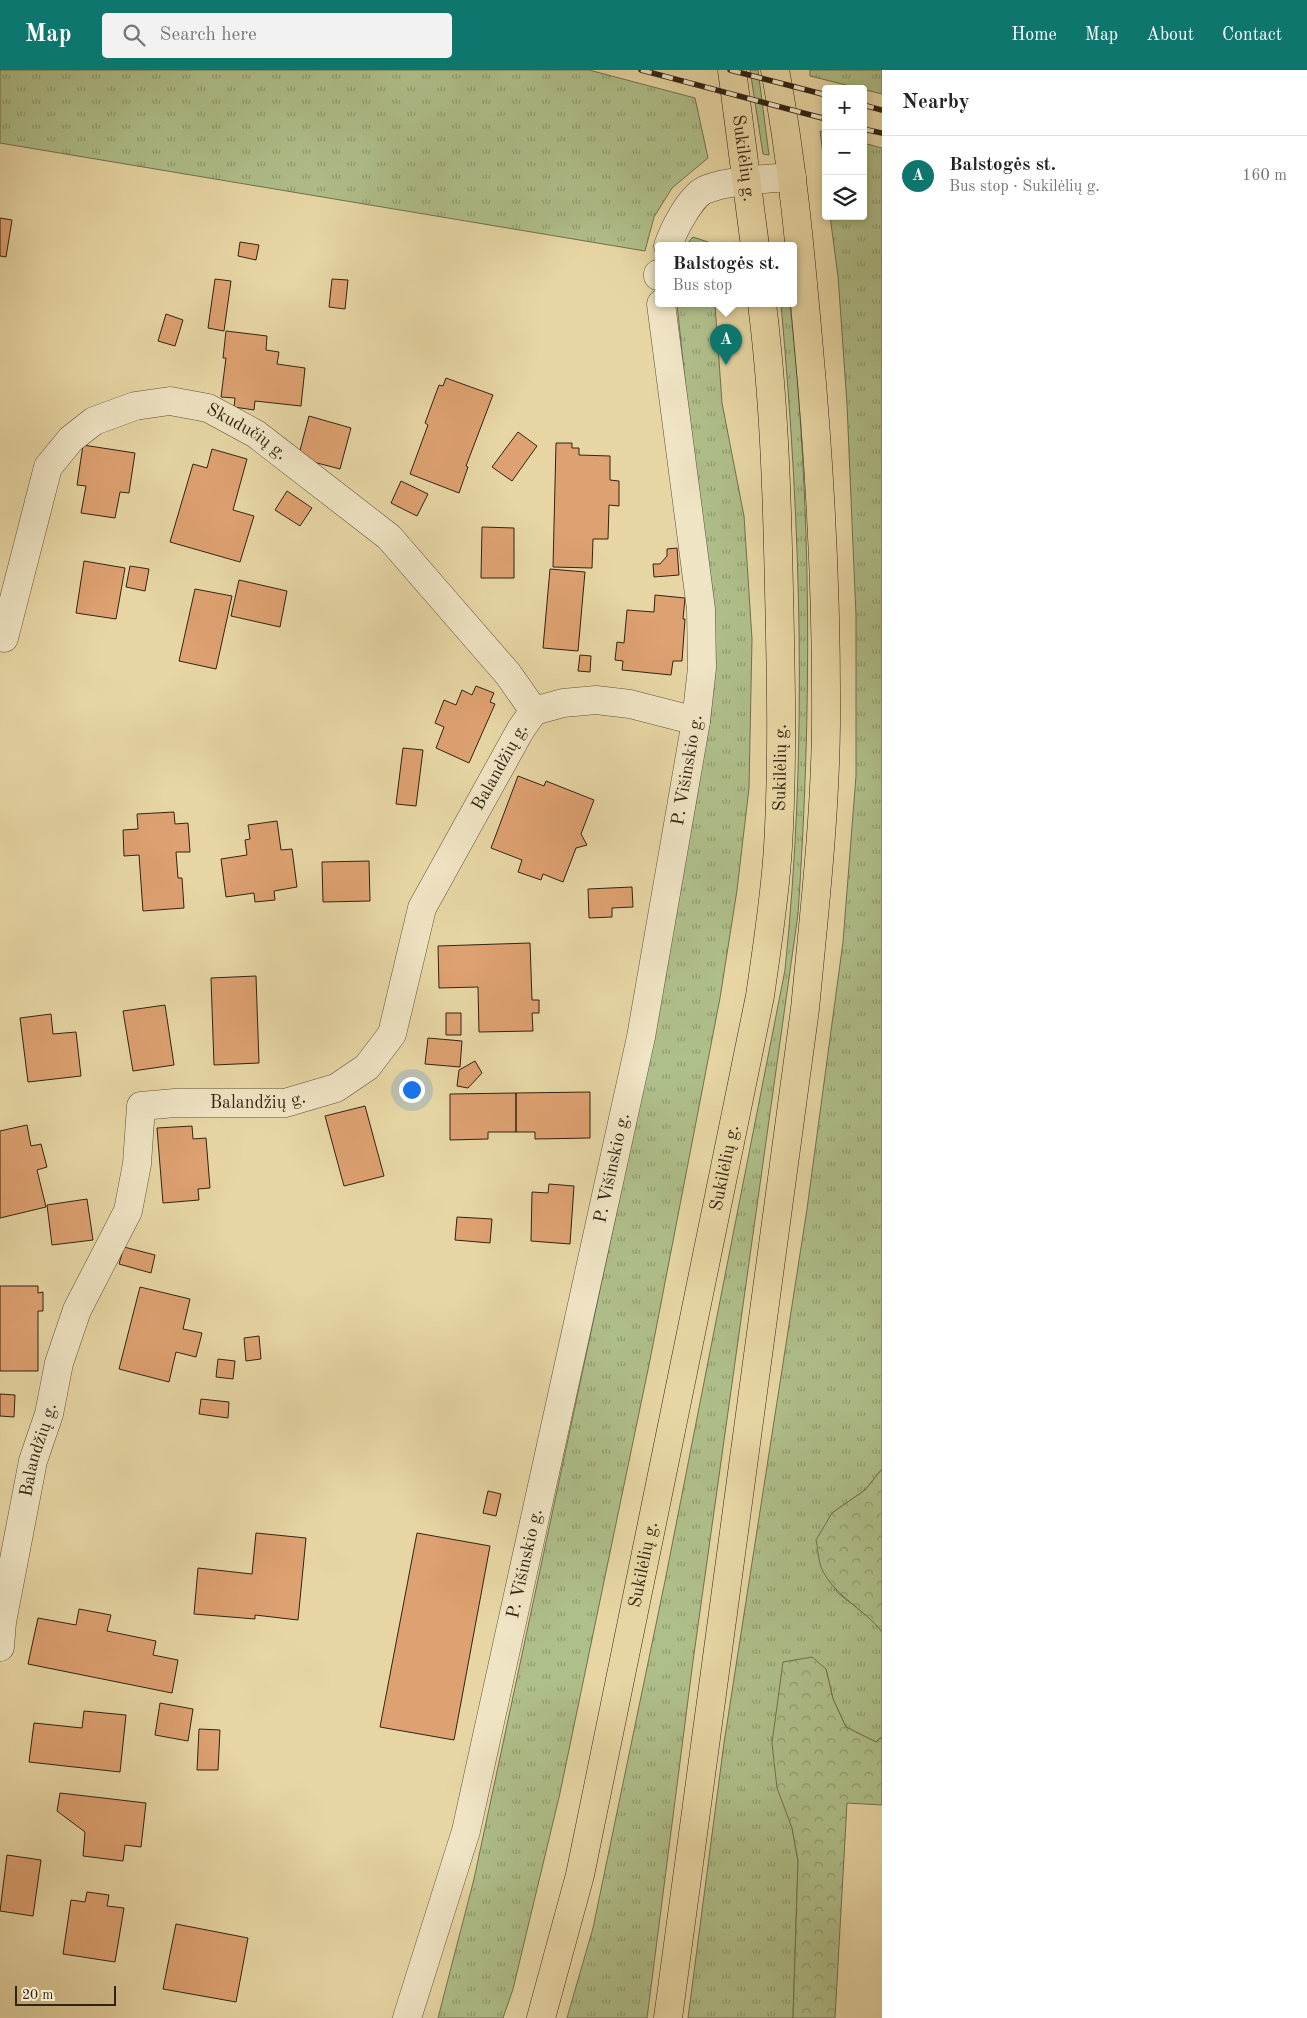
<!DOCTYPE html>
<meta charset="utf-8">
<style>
:root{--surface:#fff;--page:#f2f2f2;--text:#222;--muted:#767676;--line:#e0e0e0;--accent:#0f766e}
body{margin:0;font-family:"Old Standard TT",serif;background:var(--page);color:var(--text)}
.controls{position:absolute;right:15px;top:15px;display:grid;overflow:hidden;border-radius:5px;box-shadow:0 2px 8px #0003}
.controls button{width:45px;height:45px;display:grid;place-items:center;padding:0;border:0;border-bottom:1px solid var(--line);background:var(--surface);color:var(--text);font:25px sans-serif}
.scale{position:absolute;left:15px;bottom:12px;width:101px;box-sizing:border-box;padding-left:5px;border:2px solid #312313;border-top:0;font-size:14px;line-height:18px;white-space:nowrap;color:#312313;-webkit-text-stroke:4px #efe4c4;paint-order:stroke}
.you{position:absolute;left:411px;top:1019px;width:18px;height:18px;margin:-12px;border:4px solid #fff;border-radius:50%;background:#1a73e8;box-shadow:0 0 0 8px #1a73e833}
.badge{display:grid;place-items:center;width:32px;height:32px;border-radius:50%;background:var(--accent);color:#fff;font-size:16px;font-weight:700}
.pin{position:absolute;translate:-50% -41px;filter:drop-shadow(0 1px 2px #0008)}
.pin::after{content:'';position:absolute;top:26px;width:18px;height:15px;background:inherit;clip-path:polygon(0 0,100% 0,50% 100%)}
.popup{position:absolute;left:655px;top:172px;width:142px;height:65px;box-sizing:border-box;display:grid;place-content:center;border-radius:5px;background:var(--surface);filter:drop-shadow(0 1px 4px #0005);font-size:16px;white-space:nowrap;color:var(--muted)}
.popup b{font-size:19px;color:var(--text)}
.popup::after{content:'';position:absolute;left:50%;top:100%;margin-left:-10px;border:10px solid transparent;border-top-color:var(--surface)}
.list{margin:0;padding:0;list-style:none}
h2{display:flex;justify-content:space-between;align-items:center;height:65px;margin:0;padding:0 20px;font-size:21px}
h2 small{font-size:16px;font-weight:400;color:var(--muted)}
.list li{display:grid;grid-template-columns:32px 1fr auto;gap:15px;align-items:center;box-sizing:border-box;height:80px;padding:0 20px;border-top:1px solid var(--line)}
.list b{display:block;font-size:19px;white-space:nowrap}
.list p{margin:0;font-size:16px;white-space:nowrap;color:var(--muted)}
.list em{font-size:16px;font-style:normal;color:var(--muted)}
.icon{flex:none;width:28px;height:28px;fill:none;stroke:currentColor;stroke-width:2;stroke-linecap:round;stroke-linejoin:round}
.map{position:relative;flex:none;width:882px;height:1948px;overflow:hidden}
header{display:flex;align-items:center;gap:30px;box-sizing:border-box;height:70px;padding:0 25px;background:var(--accent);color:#fff}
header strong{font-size:24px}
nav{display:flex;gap:28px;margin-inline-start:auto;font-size:18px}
.search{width:350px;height:45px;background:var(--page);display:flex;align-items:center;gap:12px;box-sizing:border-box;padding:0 18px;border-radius:5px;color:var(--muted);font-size:19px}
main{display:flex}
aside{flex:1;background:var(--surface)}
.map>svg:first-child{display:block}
.grass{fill:url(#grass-tufts);stroke:#70714e}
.forest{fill:url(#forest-crowns);stroke:#70714e}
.building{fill:#dea171;stroke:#312313}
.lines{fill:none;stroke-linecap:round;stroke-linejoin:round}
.minor-casing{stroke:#5e5037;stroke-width:29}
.primary-casing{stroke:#312313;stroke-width:29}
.minor{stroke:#efe4c4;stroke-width:28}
.primary{stroke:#e7d6a4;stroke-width:28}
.rail-casing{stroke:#312313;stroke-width:5.5}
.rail{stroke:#efe4c4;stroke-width:4;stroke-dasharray:11;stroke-linecap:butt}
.labels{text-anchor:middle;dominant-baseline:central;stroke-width:4.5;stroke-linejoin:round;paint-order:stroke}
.street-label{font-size:18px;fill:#312313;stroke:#efe4c4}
</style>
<header>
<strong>Map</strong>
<div class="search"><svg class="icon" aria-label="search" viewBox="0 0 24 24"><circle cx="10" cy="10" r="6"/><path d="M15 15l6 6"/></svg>Search here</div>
<nav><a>Home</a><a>Map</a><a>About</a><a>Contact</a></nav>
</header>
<main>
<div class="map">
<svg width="882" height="1948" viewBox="0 0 882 1948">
<defs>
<pattern id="grass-tufts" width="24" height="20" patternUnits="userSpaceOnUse" patternTransform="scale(1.25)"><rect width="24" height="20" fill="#afbf8a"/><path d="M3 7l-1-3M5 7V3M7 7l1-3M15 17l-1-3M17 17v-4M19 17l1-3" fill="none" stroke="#8f9b70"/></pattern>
<pattern id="forest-crowns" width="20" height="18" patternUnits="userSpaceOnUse" patternTransform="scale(1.25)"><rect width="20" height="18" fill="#afbf8a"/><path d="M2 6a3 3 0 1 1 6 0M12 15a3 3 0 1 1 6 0" fill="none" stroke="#8f9b70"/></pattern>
</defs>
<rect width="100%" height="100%" fill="#e7d6a4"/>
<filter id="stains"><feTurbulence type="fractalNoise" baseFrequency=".004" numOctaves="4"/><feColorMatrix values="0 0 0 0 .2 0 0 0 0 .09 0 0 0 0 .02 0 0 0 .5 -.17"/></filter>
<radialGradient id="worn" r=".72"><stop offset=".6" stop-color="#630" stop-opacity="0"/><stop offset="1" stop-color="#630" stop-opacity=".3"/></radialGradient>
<path class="grass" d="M 0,0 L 589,0 L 695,28 L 708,88 L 672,118 L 654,147 L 645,181 L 0,73 Z
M 750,0 L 758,0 L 769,85 L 763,84 Z
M 810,0 L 882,0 L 882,24 L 810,6 Z
M 820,61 L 826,62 L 826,109 Z
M 863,73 L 882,78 L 882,1399 L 865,1420 L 832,1443 L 821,1496 L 838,1523 L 875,1552 L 882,1562 L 882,1667 L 876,1672 L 846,1657 L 833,1629 L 826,1599 L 792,1758 L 798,1791 L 793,1948 L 688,1948 L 724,1673 L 807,1139 L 843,872 L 856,706 L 856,546 L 847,334 L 838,206 L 830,146 L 863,146 Z
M 693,167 L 711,173 L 711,176 L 685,176 Z
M 677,234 L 715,234 L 722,333 L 744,446 L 752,569 L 749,718 L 737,820 L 720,928 L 650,1290 L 560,1723 L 513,1919 L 503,1948 L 438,1948 L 474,1809 L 619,1131 L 698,721 L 710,632 L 709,538 Z
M 781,234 L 790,234 C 812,437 812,640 798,844 L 693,1591 L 647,1948 L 567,1948 L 593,1858 L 665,1511 L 785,900 C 808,677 801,456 781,234 Z"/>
<path class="forest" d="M 882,1399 L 882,1562 C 864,1538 833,1526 821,1497 C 818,1489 818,1478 816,1470 L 832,1443 L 865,1420 Z
M 812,1587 L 826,1599 L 833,1629 L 846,1657 L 876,1672 L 882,1667 L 882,1735 L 847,1733 L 835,1948 L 793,1948 L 798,1791 L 792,1758 L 777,1718 L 772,1673 L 783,1592 Z"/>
<path class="building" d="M 0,148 L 12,150 L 6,187 L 0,186 Z
M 240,172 L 259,175 L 256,190 L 238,186 Z
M 215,209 L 231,211 L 224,261 L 208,258 Z
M 332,209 L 348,210 L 345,239 L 329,237 Z
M 166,244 L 183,250 L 175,276 L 158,271 Z
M 226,261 L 267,266 L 266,280 L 279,282 L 277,294 L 305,298 L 301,336 L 255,331 L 254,340 L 234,337 L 235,328 L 221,327 L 226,288 L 223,288 Z
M 446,308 L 493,325 L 466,396 L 468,397 L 459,423 L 410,404 L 428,355 L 425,353 L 439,315 L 443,316 Z
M 309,346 L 351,358 L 340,399 L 298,388 Z
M 518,362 L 537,376 L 512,411 L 492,397 Z
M 556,373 L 572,373 L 572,378 L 579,378 L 579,385 L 610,386 L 610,410 L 619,411 L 619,436 L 609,435 L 608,469 L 593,469 L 592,498 L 553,497 Z
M 83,375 L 135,383 L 129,423 L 120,422 L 115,448 L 81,443 L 86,416 L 77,415 Z
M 212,379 L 247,389 L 233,440 L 254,446 L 240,492 L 170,472 L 193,394 L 207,398 Z
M 401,411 L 428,424 L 417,446 L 391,433 Z
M 287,421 L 312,438 L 300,456 L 275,440 Z
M 482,457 L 514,458 L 514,508 L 481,508 Z
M 677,478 L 679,505 L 654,507 L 653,494 L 660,494 L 667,486 L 667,479 Z
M 84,491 L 125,498 L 116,549 L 76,543 Z
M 130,496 L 149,499 L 145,521 L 126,517 Z
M 550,499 L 585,502 L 578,581 L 543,578 Z
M 239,510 L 287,521 L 280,557 L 231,546 Z
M 195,519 L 232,526 L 216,599 L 179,591 Z
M 655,525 L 685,528 L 683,549 L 685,549 L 682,591 L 673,591 L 671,605 L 622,600 L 623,591 L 615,590 L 617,572 L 624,573 L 627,540 L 654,542 Z
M 580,585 L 591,586 L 590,602 L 578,601 Z
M 476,616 L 494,623 L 490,632 L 495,634 L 469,693 L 436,678 L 444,657 L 435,653 L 444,630 L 456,635 L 462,620 L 472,625 Z
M 403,678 L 423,680 L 416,736 L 396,734 Z
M 518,706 L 544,716 L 546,711 L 594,730 L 581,764 L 587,775 L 576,778 L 563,812 L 543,804 L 541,810 L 518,802 L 522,790 L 491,778 Z
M 174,742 L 175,754 L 188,753 L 190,782 L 176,782 L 178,808 L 182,808 L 184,838 L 143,841 L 139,785 L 124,786 L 123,760 L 138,759 L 137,744 Z
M 277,751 L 281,780 L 292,779 L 297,817 L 274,821 L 275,830 L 255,832 L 254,823 L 226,827 L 221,789 L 247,785 L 245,770 L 250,769 L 248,755 Z
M 369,791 L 370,831 L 323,832 L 322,792 Z
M 632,817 L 633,837 L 612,838 L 612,847 L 589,848 L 588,819 Z
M 530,873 L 532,930 L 539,930 L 539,943 L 532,943 L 533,961 L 479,962 L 478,917 L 439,918 L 438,876 Z
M 256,906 L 259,993 L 214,995 L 211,908 Z
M 165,935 L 174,995 L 133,1001 L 123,941 Z
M 446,943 L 461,943 L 461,965 L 446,965 Z
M 51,944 L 53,964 L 76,962 L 81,1006 L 28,1012 L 20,948 Z
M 428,968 L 462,971 L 460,997 L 425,994 Z
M 475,991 L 482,1003 L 468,1018 L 457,1016 L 459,1000 Z
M 590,1022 L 590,1068 L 535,1069 L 535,1062 L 516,1062 L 516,1023 Z
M 516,1023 L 516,1062 L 488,1062 L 488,1069 L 450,1070 L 450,1024 Z
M 365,1036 L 384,1106 L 344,1116 L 325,1046 Z
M 27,1055 L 31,1076 L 41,1074 L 47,1097 L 37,1100 L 46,1137 L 0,1148 L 0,1061 Z
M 192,1056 L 193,1069 L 206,1068 L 210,1118 L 198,1119 L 199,1130 L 163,1133 L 157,1058 Z
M 549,1114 L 574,1116 L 570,1174 L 531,1171 L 532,1122 L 548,1123 Z
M 87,1129 L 93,1170 L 52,1175 L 47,1135 Z
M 457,1147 L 492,1149 L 490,1173 L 455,1170 Z
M 124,1177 L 155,1185 L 151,1203 L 119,1194 Z
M 0,1216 L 38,1216 L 38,1223 L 43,1222 L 43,1241 L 38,1241 L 38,1301 L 0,1301 Z
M 140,1217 L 190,1229 L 183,1259 L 202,1263 L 196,1287 L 176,1282 L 169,1312 L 119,1299 Z
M 259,1266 L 261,1289 L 246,1291 L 244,1268 Z
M 218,1289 L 235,1291 L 233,1309 L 216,1307 Z
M 0,1324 L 15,1325 L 14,1347 L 0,1346 Z
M 201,1329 L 229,1332 L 228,1348 L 199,1344 Z
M 488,1421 L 501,1424 L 496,1446 L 483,1443 Z
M 256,1463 L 306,1468 L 298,1550 L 255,1545 L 255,1549 L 194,1544 L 198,1498 L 252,1504 Z
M 417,1463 L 490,1476 L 454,1670 L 380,1657 Z
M 79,1539 L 111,1545 L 107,1561 L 156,1571 L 153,1585 L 178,1590 L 172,1623 L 28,1594 L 38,1548 L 76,1555 Z
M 160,1633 L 193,1639 L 188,1671 L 155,1665 Z
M 84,1641 L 126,1645 L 120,1702 L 29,1692 L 34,1653 L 82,1658 Z
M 199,1659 L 220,1660 L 218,1700 L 197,1700 Z
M 60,1723 L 146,1733 L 141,1777 L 125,1775 L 123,1791 L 83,1786 L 85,1762 L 57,1741 Z
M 7,1785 L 41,1790 L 33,1846 L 0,1841 Z
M 87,1822 L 109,1825 L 107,1836 L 124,1838 L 115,1892 L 63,1884 L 71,1830 L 85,1832 Z
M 176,1854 L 248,1868 L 236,1932 L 163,1919 Z"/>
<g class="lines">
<defs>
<g id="minor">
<path d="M 668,176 C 673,161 691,124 707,119 C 732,110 766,109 792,107"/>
<path d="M 658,204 L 658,206"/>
<path id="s1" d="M 4,568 L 48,397 L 71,369 L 94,351 L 135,336 L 170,331 L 208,338 L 256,364 L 389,467 L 508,604 L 534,641"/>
<path id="s2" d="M 0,1577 L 2,1552 L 33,1391 L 49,1344 L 59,1293 L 77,1240 L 128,1141 L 137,1094 L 141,1036 L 175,1033 L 285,1033 L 336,1018 L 367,997 L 392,964 L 422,838 L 521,659 L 534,641 L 563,633 L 596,630 L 630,634 L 696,651"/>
<path id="s3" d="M 407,1948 L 466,1761 L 641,967 L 696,651 L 702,598 L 701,539 L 661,234"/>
</g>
<g id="primary">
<path id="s4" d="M 732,0 L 755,176"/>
<path id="s5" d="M 541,1948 L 580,1805 L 760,926 C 767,877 775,827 778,777 C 783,691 781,605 779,520 C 777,425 774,328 762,234"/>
<path d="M 668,1948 L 805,939 C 814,844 825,750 826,655 C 827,526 820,397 808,268 C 800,178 792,89 775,0"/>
</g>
</defs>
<use href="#minor" class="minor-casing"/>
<use href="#primary" class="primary-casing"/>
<use href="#minor" class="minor"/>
<use href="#primary" class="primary"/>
<defs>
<path id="rail" d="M 641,0 L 826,49
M 730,0 L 826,25
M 863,35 L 882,40
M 863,59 L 882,63"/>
</defs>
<use href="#rail" class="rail-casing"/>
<use href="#rail" class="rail"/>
</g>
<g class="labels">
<g class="street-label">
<text stroke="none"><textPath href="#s4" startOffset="89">Sukilėlių g.</textPath></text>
<text stroke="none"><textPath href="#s1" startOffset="405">Skudučių g.</textPath></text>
<text stroke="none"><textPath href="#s2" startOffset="1131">Balandžių g.</textPath></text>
<text stroke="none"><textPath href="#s5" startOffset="1275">Sukilėlių g.</textPath></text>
<text stroke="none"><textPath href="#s3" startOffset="1280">P. Višinskio g.</textPath></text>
<text stroke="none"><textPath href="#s2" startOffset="681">Balandžių g.</textPath></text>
<text stroke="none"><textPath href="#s3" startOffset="875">P. Višinskio g.</textPath></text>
<text stroke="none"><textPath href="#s5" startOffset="870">Sukilėlių g.</textPath></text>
<text stroke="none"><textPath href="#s2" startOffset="201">Balandžių g.</textPath></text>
<text stroke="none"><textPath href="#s3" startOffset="470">P. Višinskio g.</textPath></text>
<text stroke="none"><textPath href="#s5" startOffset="465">Sukilėlių g.</textPath></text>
</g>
</g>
<rect width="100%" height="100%" filter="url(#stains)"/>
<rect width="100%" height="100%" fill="url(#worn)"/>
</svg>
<div class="controls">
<button>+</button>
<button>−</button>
<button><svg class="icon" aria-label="layers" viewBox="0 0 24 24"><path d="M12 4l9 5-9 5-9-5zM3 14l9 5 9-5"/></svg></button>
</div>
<div class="scale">20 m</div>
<div class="you"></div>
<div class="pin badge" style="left:726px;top:295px">A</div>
<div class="popup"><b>Balstogės st.</b>Bus stop</div>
</div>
<aside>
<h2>Nearby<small></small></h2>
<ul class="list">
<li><span class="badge">A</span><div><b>Balstogės st.</b><p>Bus stop · Sukilėlių g.</p></div><em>160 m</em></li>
</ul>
</aside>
</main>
